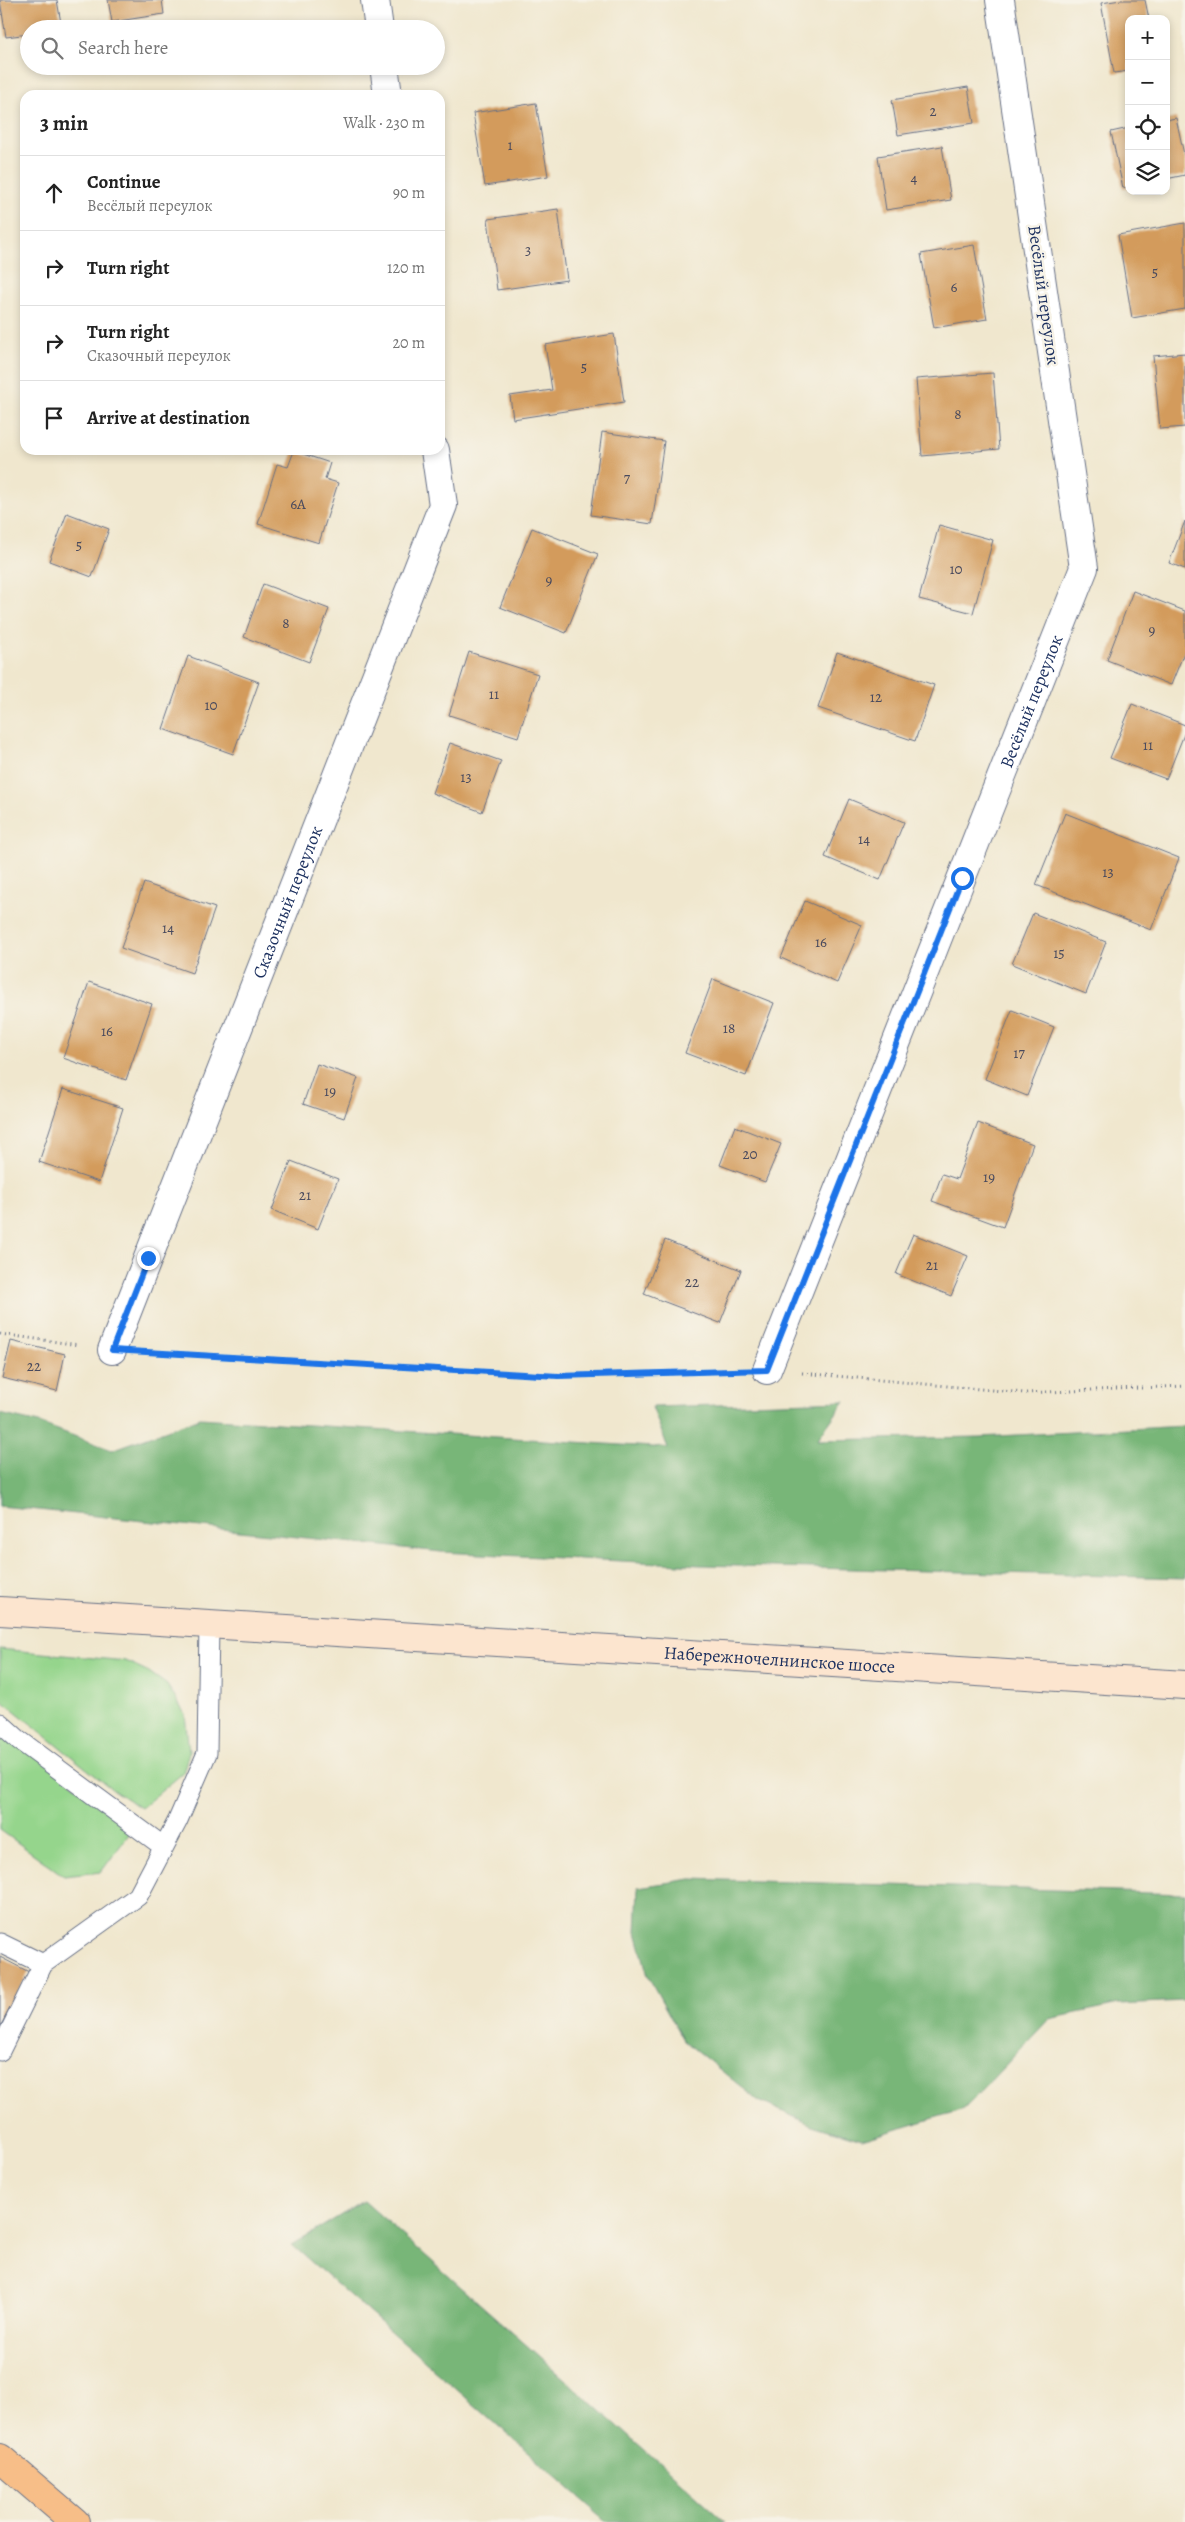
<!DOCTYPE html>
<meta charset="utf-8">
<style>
:root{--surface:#fff;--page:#f6f6f6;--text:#222;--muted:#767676;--line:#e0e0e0}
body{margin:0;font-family:Alegreya,serif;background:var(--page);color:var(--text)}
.controls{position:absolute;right:15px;top:15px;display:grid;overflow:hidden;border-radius:10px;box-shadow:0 2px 8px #0003}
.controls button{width:45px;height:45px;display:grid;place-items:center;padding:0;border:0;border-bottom:1px solid var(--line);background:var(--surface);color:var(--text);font:25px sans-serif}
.stop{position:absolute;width:15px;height:15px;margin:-11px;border:4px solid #1a73e8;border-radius:50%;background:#fff}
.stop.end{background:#1a73e8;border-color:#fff;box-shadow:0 1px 5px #0008}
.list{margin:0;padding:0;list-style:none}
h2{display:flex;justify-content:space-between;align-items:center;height:65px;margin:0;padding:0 20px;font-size:21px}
h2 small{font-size:16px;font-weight:400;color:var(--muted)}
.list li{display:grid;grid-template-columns:32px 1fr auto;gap:15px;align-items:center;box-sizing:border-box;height:75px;padding:0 20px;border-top:1px solid var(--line)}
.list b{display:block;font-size:19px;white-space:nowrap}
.list p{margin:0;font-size:16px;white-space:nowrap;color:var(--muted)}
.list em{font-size:16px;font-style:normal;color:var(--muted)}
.icon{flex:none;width:28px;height:28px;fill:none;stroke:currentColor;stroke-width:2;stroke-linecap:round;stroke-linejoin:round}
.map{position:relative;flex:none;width:1185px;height:2522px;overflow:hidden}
.search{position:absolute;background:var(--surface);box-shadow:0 2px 8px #0003;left:20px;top:20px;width:425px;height:55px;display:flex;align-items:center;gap:12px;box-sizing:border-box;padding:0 18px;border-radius:28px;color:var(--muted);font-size:19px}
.panel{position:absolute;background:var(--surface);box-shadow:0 2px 8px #0003;left:20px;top:90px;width:425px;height:365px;border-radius:15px}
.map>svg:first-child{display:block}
.green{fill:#95d58c;stroke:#588275}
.forest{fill:#78b678;stroke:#4a726b}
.building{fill:#d39b5c}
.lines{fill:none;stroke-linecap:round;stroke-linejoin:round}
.lane-casing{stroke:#666f85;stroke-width:21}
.street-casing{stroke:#666f85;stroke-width:30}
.secondary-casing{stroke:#666f85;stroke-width:30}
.primary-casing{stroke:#666f85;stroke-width:30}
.path{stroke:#666f85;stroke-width:3;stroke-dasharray:1 4;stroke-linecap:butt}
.lane{stroke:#fff;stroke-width:19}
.street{stroke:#fff;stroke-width:28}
.secondary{stroke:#fce5cf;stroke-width:28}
.primary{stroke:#f7be88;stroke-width:28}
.route{stroke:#1a73e8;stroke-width:6}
.labels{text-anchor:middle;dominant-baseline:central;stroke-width:5;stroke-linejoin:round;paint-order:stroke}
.number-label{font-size:15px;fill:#494a5e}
.street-label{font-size:18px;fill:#1b2f5e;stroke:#f7f3e8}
</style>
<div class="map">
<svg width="1185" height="2522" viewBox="0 0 1185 2522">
<rect width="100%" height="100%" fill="#f7f3e8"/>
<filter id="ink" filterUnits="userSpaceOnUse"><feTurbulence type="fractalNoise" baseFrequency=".02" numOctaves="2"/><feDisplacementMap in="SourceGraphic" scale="10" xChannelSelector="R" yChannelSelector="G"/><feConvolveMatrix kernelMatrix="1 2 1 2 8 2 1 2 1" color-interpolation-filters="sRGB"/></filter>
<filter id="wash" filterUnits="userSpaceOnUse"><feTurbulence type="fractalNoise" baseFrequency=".0096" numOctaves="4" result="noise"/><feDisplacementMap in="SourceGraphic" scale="20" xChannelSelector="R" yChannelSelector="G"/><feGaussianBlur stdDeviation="1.12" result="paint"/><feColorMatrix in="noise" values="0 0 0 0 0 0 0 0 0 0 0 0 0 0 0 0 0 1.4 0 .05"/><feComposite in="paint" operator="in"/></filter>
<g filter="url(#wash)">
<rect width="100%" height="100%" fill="#f0e7ce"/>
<path class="green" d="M 0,1649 L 126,1661 L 149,1672 L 167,1685 L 185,1714 L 189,1752 L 183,1773 L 141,1808 L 113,1790 L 0,1699 Z
M 0,1727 L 132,1830 L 101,1872 L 64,1876 L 0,1830 Z"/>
<path class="forest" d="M 845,1401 L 817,1440 L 980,1437 L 1185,1426 L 1185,1578 L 701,1565 L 441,1552 L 0,1506 L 0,1414 L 39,1423 L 112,1450 L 200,1418 L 668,1448 L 652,1407 Z
M 691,1879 L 1185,1894 L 1185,2001 L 1119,2004 L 1049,2019 L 964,2109 L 862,2140 L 812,2125 L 759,2101 L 683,2040 L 648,1976 L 636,1932 L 638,1887 Z
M 364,2201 L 726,2522 L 608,2522 L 292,2245 Z"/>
<g id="blocks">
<path class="building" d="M 0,0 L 57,0 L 62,29 L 29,29 L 29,34 L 6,37 Z
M 108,0 L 162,0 L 164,14 L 112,22 Z
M 1121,0 L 1145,0 L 1149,19 L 1129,19 L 1129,71 L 1114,73 L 1101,3 Z
M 968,87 L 974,123 L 898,135 L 892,100 Z
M 536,103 L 548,176 L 485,186 L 473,113 Z
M 1176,118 L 1185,159 L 1185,175 L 1166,179 L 1166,120 Z
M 1129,128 L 1129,187 L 1123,188 L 1111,132 Z
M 942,146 L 951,200 L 886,210 L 878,156 Z
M 558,209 L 567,280 L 497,290 L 488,219 Z
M 1185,223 L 1185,309 L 1132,318 L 1118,235 Z
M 974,245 L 987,319 L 934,328 L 921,254 Z
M 614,334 L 624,402 L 513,419 L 510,396 L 552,390 L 545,345 Z
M 1185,353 L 1185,427 L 1160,429 L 1153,356 Z
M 993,373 L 999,449 L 922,456 L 916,379 Z
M 602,432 L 664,441 L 652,524 L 591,515 Z
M 294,451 L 330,463 L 325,479 L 338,483 L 319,543 L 258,524 L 277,464 L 288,467 Z
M 67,513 L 109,529 L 92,577 L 49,561 Z
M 1185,521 L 1185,569 L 1169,563 Z
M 939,525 L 993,540 L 973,613 L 919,599 Z
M 532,528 L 598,554 L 566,633 L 500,607 Z
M 263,584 L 329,609 L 309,662 L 244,637 Z
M 1133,591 L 1185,611 L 1185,650 L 1171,685 L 1107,660 Z
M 469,652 L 538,674 L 518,737 L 449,715 Z
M 837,652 L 934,685 L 915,741 L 818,708 Z
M 188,656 L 259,682 L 233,754 L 163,729 Z
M 1132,704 L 1185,725 L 1185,732 L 1166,779 L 1110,758 Z
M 450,743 L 501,761 L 482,812 L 432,793 Z
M 849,799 L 904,822 L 880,880 L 825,857 Z
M 1065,813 L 1179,858 L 1151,930 L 1036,885 Z
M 144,883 L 215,908 L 192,973 L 121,948 Z
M 805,901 L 862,925 L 837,983 L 781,958 Z
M 1033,913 L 1106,942 L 1086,994 L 1012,964 Z
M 713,979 L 774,1003 L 746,1076 L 685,1053 Z
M 89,982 L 152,1004 L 126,1080 L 63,1058 Z
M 1012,1010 L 1054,1027 L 1027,1096 L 985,1079 Z
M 317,1064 L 358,1078 L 344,1118 L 303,1104 Z
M 63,1089 L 123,1108 L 99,1182 L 39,1162 Z
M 978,1123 L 1033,1144 L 1003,1227 L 932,1201 L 942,1174 L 957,1179 Z
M 735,1126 L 781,1144 L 765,1182 L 720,1165 Z
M 291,1161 L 338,1179 L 318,1229 L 272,1210 Z
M 913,1234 L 968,1256 L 951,1296 L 896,1274 Z
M 665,1240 L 741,1270 L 720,1323 L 644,1294 Z
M 11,1341 L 65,1354 L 57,1391 L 2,1378 Z
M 0,1957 L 29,1972 L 0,2027 Z"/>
</g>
</g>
<g filter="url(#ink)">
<use href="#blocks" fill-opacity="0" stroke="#666f85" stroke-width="1"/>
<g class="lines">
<defs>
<path id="lane" d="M 0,1723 L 19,1740 L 164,1847
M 0,1943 L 43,1964 L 0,2051
M 43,1964 L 138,1896 L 178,1820 L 207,1753 L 209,1625"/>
<g id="street">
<path d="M 375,0 L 379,29"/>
<path d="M 384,66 L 388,95"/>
<path id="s1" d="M 112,1350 L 443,505 L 435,450"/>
<path id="s2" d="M 767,1370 L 1084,568 L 1000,0"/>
</g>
<g id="secondary">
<path id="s3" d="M 0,1611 L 1185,1685"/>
</g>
<path id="primary" d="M 0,2458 L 75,2522"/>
</defs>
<use href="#lane" class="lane-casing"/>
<use href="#street" class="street-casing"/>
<use href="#secondary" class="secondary-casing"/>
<use href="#primary" class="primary-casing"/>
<path class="path" d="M 0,1334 L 79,1345
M 148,1352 L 558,1376 L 733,1371
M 802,1373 L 1025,1393 L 1185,1386"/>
<use href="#lane" class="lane"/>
<use href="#street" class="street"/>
<use href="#secondary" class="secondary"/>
<use href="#primary" class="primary"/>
</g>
</g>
<g class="lines" filter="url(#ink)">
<path class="route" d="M 148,1258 L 112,1350 L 558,1376 L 767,1370 L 962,878"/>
</g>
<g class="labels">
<g class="number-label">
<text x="933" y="111">2</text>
<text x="510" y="145">1</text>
<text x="914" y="178">4</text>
<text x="528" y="250">3</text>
<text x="1155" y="272">5</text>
<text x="954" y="287">6</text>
<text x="584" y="367">5</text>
<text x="958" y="414">8</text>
<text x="627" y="478">7</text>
<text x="298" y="504">6А</text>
<text x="79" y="545">5</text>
<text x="956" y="569">10</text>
<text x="549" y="580">9</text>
<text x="286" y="623">8</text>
<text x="1152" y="630">9</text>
<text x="494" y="694">11</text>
<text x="876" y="697">12</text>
<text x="211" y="705">10</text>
<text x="1148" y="745">11</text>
<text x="466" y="777">13</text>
<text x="864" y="839">14</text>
<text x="1108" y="872">13</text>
<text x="168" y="928">14</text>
<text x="821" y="942">16</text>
<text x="1059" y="953">15</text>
<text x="729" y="1028">18</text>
<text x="107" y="1031">16</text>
<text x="1019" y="1053">17</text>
<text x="330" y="1091">19</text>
<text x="750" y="1154">20</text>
<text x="989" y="1177">19</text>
<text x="305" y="1195">21</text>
<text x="932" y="1265">21</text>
<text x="692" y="1282">22</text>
<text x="34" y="1366">22</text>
</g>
<g class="street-label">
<text transform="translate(1044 295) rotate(82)">Весёлый переулок</text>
<text stroke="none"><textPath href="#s2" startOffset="719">Весёлый переулок</textPath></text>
<text stroke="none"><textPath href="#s1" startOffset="481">Сказочный переулок</textPath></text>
<text stroke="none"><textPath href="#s3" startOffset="781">Набережночелнинское шоссе</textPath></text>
</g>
</g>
</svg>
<div class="controls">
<button>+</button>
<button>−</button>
<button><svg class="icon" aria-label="locate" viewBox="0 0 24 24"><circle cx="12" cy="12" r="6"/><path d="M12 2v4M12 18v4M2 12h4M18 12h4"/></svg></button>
<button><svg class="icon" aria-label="layers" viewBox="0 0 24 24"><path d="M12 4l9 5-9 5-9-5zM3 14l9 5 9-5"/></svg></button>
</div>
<div class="stop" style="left:962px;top:878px"></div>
<div class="stop end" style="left:148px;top:1258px"></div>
<div class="search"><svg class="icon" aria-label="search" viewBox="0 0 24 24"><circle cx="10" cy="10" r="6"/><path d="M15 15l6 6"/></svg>Search here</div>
<section class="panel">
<h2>3 min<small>Walk · 230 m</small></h2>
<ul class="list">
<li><svg class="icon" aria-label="ahead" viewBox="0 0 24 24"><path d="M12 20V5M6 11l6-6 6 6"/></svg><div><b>Continue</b><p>Весёлый переулок</p></div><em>90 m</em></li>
<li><svg class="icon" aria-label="right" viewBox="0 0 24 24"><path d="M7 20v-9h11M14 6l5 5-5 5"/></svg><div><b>Turn right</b></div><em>120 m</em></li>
<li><svg class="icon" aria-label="right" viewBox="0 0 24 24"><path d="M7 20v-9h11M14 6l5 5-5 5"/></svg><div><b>Turn right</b><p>Сказочный переулок</p></div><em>20 m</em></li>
<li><svg class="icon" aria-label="arrive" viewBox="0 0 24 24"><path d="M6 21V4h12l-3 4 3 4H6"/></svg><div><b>Arrive at destination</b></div></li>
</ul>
</section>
</div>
